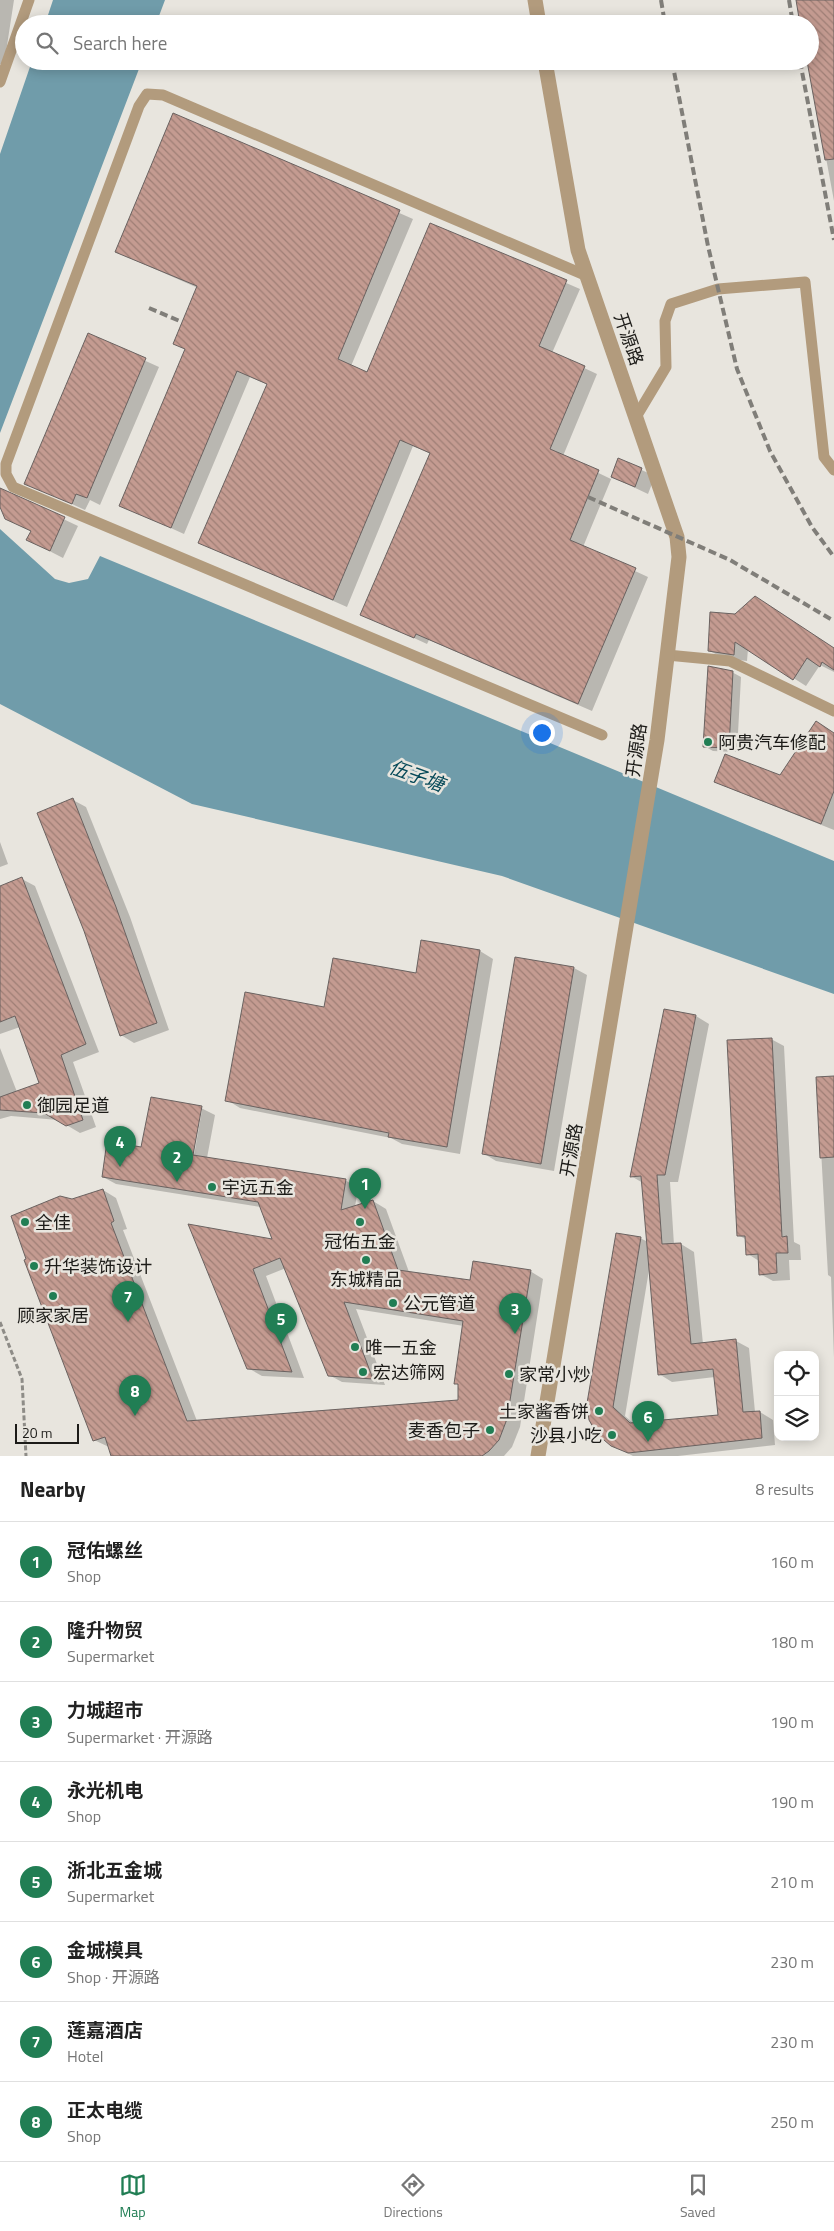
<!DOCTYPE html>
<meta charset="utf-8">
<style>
:root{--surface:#fff;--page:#f2f2f2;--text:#222;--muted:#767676;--line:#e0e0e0;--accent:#217e54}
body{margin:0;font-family:"Titillium Web","Noto Sans SC",sans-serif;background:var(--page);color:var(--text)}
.controls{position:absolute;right:15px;bottom:15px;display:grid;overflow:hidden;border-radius:10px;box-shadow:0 2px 12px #0003}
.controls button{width:45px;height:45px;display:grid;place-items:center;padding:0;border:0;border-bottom:1px solid var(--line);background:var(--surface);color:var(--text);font:25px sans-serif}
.scale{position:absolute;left:15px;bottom:12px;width:64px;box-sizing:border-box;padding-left:5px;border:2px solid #1c1b18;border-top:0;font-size:14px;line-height:18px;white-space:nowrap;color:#1c1b18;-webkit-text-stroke:4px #e8e5de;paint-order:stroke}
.you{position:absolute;left:541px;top:732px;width:18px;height:18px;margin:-12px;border:4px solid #fff;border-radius:50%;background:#1a73e8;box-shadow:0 0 0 8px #1a73e833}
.badge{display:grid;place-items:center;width:32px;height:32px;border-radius:50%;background:var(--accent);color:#fff;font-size:16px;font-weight:700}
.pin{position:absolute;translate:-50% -41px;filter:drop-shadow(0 1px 2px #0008)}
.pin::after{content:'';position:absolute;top:26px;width:18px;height:15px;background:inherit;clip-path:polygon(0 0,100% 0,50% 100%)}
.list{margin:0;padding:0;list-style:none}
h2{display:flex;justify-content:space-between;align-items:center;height:65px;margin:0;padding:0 20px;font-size:21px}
h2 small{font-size:16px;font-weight:400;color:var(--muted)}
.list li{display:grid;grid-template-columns:32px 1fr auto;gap:15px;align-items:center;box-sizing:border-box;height:80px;padding:0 20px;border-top:1px solid var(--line)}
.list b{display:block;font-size:19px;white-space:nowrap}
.list p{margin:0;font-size:16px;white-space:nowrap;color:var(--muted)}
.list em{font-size:16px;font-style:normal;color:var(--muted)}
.icon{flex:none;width:28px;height:28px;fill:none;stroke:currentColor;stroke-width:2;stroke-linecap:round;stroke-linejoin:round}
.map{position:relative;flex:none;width:834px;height:1456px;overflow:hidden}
.search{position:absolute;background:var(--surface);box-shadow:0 2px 12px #0003;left:15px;right:15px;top:15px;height:55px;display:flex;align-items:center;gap:12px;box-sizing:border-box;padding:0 18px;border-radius:28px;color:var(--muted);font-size:19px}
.sheet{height:705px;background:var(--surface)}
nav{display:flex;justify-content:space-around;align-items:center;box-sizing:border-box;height:70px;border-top:1px solid var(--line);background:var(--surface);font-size:14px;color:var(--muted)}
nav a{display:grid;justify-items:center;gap:2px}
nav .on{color:var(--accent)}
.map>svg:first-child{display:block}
.water{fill:#709caa}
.shadow{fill:#0003;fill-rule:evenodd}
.building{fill:url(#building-back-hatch);stroke:#6a6260}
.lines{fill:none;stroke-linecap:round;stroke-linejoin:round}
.path{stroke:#8e8c87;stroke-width:3;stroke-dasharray:5 2.5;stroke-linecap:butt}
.lane{stroke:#b29b7d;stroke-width:11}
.street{stroke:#b29b7d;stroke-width:15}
.rail{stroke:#807e79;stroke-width:4;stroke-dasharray:8 4;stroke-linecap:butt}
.poi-dot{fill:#217e54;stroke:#e8e5de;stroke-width:2}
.labels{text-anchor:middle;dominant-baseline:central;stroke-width:5;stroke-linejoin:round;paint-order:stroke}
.street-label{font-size:18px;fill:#1c1b18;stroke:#e8e5de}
.poi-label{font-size:18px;fill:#1c1b18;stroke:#e8e5de;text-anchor:start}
.water-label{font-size:19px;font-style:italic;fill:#064958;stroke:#e8e5de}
</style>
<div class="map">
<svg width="834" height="1456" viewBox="0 0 834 1456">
<defs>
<pattern id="building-back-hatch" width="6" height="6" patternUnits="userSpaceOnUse" patternTransform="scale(1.25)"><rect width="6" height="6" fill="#c49b91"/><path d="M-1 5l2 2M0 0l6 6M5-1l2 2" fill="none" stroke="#9e7e75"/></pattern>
</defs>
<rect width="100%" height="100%" fill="#e8e5de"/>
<path class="water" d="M 53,0 L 165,0 L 156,24 L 45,24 Z
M 32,61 L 142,61 L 0,433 L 0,154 Z
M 0,529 L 55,579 L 69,583 L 88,579 L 100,556 L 834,861 L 834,994 L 502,876 L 192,804 L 0,704 Z"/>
<path class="shadow" d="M 0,0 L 14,0 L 4,65 L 0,64 Z
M 797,0 L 834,0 L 834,201 L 808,61 L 810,61 L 810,24 Z
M 174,114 L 413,219 L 351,366 L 368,373 L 430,224 L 580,289 L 552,353 L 597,374 L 563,456 L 611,479 L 619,460 L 655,476 L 648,494 L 612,477 L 583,547 L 648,577 L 592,711 L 429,640 L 427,644 L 362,614 L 431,454 L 413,446 L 347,607 L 200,542 L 268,385 L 250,377 L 184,534 L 120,505 L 186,350 L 175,343 L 198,288 L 116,252 Z
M 88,335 L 159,367 L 100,505 L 90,500 L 85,510 L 26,483 Z
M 0,489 L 78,526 L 63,558 L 28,540 L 32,532 L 6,518 L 0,504 Z
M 736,615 L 834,649 L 834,672 L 820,665 L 806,686 L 748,649 L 747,661 L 723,658 L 710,651 Z
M 709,668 L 728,670 L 741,677 L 737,752 L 713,751 L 704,746 Z
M 834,733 L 834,830 L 729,788 L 716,781 L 780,777 Z
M 73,800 L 86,807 L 130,917 L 169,1030 L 134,1043 L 121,1035 Z
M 0,842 L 8,864 L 0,867 Z
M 22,879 L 35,886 L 99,1052 L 73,1062 L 96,1127 L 80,1133 L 58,1120 L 11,1116 L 0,1119 L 0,1048 L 17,1092 L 41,1084 L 20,1027 L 0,1034 L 0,890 Z
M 422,942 L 480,951 L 493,959 L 460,1154 L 402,1144 L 391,1138 L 240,1108 L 227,1100 L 417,975 Z
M 574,968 L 587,975 L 554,1171 L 496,1161 L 483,1153 Z
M 696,1016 L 709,1024 L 678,1182 L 670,1182 L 674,1245 L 681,1244 L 694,1252 L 703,1344 L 736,1341 L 749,1348 L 755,1412 L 760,1412 L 773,1420 L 775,1445 L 678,1456 L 633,1456 L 612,1445 L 598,1434 L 640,1238 L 648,1242 L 643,1183 L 631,1176 ZM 649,1270 L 659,1374 L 672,1382 L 715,1377 L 719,1416 L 634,1424 L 625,1416 Z
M 771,1039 L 784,1046 L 794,1242 L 800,1245 L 801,1260 L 789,1260 L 790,1280 L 773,1281 L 760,1274 L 759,1261 L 748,1254 L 747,1240 L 738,1235 Z
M 834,1077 L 834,1358 L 831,1277 L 828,1275 L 817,1078 Z
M 201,1108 L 215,1115 L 207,1158 L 345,1180 L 358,1188 L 355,1207 L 373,1201 L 386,1209 L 409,1272 L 471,1281 L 530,1271 L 543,1279 L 520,1427 L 512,1447 L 504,1456 L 112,1456 L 109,1447 L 94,1440 L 72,1201 L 103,1190 L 116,1198 L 127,1229 L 123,1230 L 197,1421 L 460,1402 L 460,1386 L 455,1383 L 464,1326 L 356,1309 L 385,1385 L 342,1382 L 329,1375 L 286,1268 L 266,1276 L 304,1378 L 262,1376 L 248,1368 L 190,1226 L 274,1240 L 261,1207 L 116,1184 L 103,1177 ZM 200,1110 L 202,1110 L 193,1161 L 191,1161 Z"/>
<path class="building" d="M 796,0 L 834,0 L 834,159 L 825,160 L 807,61 L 810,61 L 810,24 L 800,24 Z
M 173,113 L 400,210 L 338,359 L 367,372 L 430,223 L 567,280 L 539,346 L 585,366 L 550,449 L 599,470 L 570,540 L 636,568 L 578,704 L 416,634 L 414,638 L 360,615 L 430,453 L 400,440 L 333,600 L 198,543 L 267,384 L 237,371 L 171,528 L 119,506 L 185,349 L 173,344 L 197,286 L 115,252 Z
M 88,333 L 146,358 L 87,498 L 76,494 L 72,504 L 24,484 Z
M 618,458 L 642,468 L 635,487 L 611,477 Z
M 0,488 L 65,517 L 50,551 L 26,540 L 31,531 L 5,519 L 0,507 Z
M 755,596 L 834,648 L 834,670 L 822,662 L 820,667 L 807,658 L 793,680 L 735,642 L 734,655 L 708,651 L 710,612 L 735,614 Z
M 708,666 L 733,671 L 729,748 L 703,747 Z
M 816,721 L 834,733 L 834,791 L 821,824 L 714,782 L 725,754 L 780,775 Z
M 73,798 L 116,907 L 157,1023 L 120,1036 L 84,931 L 37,813 Z
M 22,877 L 86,1044 L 61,1055 L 83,1120 L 66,1126 L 44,1113 L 0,1110 L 0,1097 L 39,1083 L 15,1016 L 0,1022 L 0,886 Z
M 421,940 L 480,950 L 447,1147 L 388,1137 L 389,1133 L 225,1101 L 245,992 L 324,1007 L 333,958 L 416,973 Z
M 515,957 L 574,967 L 541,1164 L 482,1154 Z
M 664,1009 L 696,1015 L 665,1175 L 657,1175 L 662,1244 L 681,1243 L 691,1344 L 736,1339 L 743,1412 L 760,1411 L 762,1438 L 628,1453 L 611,1446 L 597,1434 L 589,1420 L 587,1403 L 616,1233 L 641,1237 L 613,1407 L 630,1423 L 718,1415 L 713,1369 L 658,1375 L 641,1176 L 630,1177 Z
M 772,1038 L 782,1237 L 787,1236 L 788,1253 L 776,1253 L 777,1273 L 759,1275 L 758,1254 L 746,1255 L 745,1236 L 737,1236 L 727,1040 Z
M 834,1076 L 834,1157 L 820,1158 L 816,1077 Z
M 151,1097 L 202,1106 L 193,1155 L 346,1179 L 341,1210 L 373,1200 L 398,1270 L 470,1280 L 473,1261 L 531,1270 L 507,1419 L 499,1440 L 489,1451 L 482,1456 L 111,1456 L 105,1437 L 93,1441 L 24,1260 L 26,1259 L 11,1216 L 60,1196 L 72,1199 L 103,1189 L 114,1221 L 111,1223 L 187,1421 L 458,1400 L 458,1384 L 454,1384 L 463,1321 L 344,1302 L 373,1379 L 328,1376 L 280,1258 L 253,1269 L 292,1372 L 247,1369 L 188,1224 L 272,1239 L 258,1202 L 102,1177 L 107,1141 L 141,1147 Z"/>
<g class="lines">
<path class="path" d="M 0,1322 L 22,1379 L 26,1456"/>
<path class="lane" d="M 0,82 L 29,0
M 587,276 L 163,95 L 147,94 L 139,106 L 6,464 L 6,474 L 13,487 L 602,735
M 636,417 L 666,367 L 665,321 L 671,304 L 718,289 L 805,282 L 824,457 L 834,470
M 667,655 L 730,661 L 834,711"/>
<path class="street" d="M 535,0 L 539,24
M 538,1456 L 657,740 L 679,557 L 677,537 L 578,250 L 545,61"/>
<path class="rail" d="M 661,0 L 665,24
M 789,0 L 793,24
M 672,61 L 708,246 L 737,369 L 770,451 L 812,527 L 834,557
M 800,61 L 834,240
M 149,308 L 182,322
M 588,497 L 730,560 L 834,621"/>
</g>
<g class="poi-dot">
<circle cx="708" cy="742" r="5"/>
<circle cx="27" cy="1105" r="5"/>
<circle cx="212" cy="1187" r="5"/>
<circle cx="25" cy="1222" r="5"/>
<circle cx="360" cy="1222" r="5"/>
<circle cx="366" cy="1260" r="5"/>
<circle cx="34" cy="1266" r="5"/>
<circle cx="53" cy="1296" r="5"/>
<circle cx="393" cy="1303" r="5"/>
<circle cx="355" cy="1347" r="5"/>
<circle cx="363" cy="1372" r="5"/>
<circle cx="509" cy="1374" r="5"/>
<circle cx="599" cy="1411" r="5"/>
<circle cx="490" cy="1430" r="5"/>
<circle cx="612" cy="1435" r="5"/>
</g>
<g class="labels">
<g class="street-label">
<text transform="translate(629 339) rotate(71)">开源路</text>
<text transform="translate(636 750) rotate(-82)">开源路</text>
<text transform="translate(571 1150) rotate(-80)">开源路</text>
</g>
<g class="poi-label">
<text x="718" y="742">阿贵汽车修配</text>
<text x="37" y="1105">御园足道</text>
<text x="222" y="1187">宇远五金</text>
<text x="35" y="1222">全佳</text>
<text x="360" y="1241" text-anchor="middle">冠佑五金</text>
<text x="44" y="1266">升华装饰设计</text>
<text x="366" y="1279" text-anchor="middle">东城精品</text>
<text x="403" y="1303">公元管道</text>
<text x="53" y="1315" text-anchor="middle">顾家家居</text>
<text x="365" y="1347">唯一五金</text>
<text x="373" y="1372">宏达筛网</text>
<text x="519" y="1374">家常小炒</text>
<text x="589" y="1411" text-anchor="end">土家酱香饼</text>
<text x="480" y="1430" text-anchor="end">麦香包子</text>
<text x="602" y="1435" text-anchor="end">沙县小吃</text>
</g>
<g class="water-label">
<text transform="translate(417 775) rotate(20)">伍子塘</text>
</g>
</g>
</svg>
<div class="controls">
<button><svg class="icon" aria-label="locate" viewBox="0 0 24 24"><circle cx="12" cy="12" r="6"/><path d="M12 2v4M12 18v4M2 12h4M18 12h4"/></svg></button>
<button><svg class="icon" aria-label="layers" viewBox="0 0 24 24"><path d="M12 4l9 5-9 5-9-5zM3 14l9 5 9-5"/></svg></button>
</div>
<div class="scale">20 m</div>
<div class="you"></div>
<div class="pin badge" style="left:365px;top:1209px">1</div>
<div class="pin badge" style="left:177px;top:1182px">2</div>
<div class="pin badge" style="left:515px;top:1334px">3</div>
<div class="pin badge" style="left:120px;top:1167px">4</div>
<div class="pin badge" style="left:281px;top:1344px">5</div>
<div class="pin badge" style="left:648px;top:1442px">6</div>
<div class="pin badge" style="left:128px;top:1322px">7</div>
<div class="pin badge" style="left:135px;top:1416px">8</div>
<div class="search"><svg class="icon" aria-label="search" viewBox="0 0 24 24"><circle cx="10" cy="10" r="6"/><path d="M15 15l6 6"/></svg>Search here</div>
</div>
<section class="sheet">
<h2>Nearby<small>8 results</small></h2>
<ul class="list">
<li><span class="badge">1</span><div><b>冠佑螺丝</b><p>Shop</p></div><em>160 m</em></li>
<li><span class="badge">2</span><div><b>隆升物贸</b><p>Supermarket</p></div><em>180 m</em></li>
<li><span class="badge">3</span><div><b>力城超市</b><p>Supermarket · 开源路</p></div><em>190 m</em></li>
<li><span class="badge">4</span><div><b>永光机电</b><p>Shop</p></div><em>190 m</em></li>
<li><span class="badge">5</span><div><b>浙北五金城</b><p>Supermarket</p></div><em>210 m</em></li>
<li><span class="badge">6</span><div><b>金城模具</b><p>Shop · 开源路</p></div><em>230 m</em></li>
<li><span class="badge">7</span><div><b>莲嘉酒店</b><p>Hotel</p></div><em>230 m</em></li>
<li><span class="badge">8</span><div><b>正太电缆</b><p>Shop</p></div><em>250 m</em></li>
</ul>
</section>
<nav>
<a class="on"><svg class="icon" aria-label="map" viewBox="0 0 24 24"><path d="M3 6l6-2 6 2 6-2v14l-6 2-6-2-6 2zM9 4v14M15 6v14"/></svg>Map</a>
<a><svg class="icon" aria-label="directions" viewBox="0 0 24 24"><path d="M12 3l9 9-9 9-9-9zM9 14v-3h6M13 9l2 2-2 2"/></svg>Directions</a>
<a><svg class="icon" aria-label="saved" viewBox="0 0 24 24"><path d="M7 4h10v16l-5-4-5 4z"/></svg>Saved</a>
</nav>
